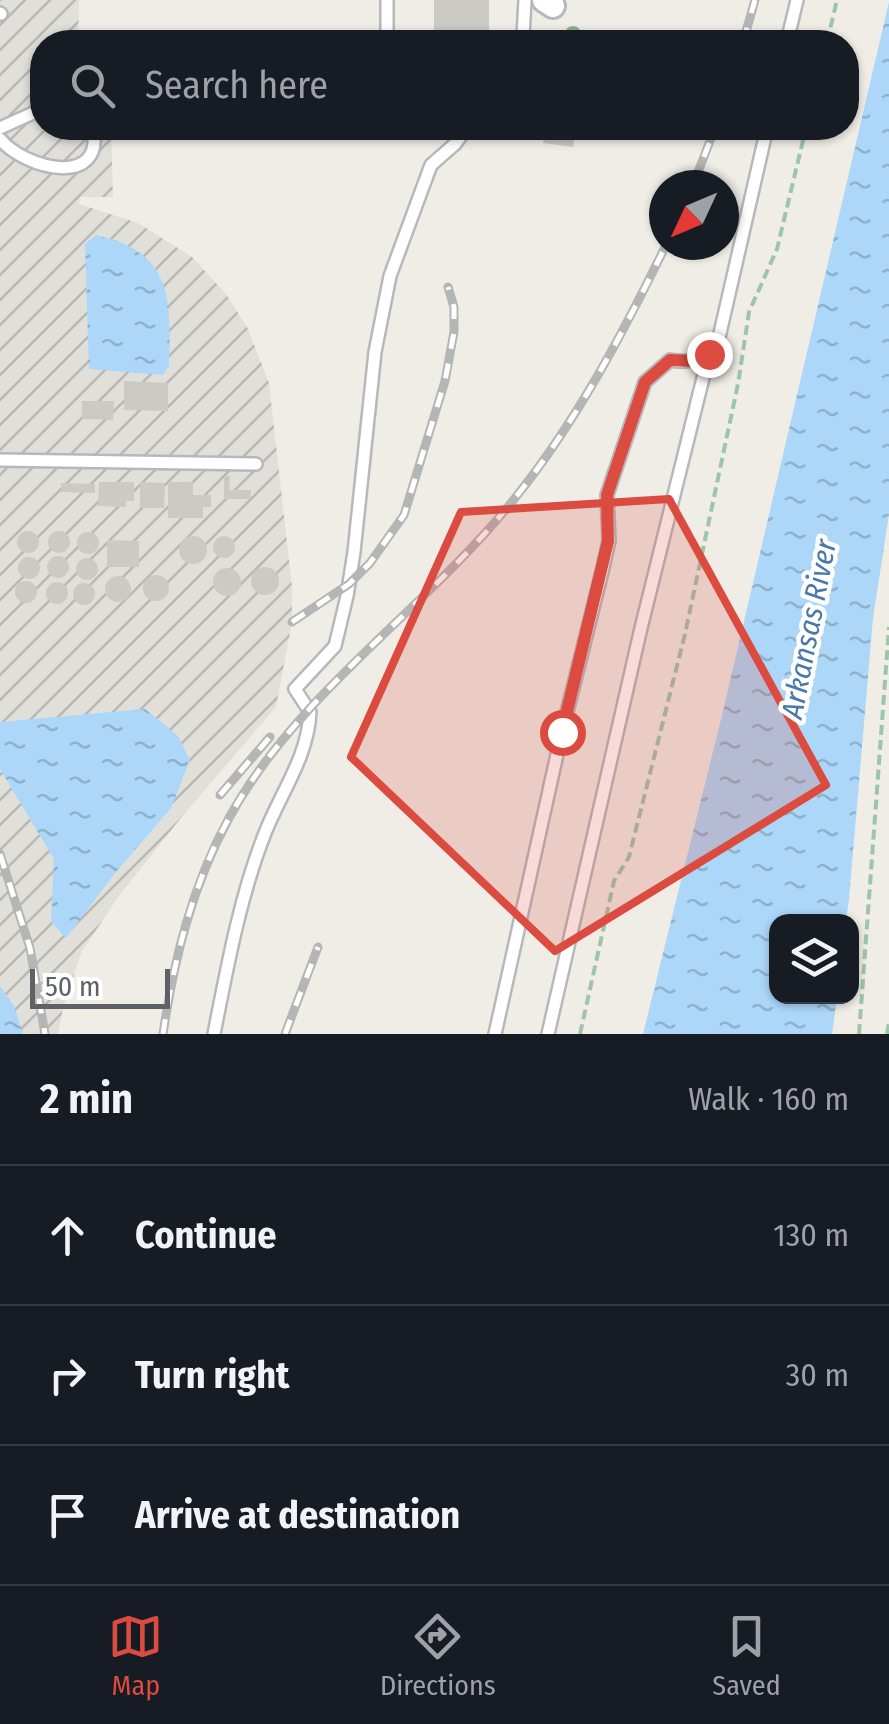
<!DOCTYPE html>
<meta charset="utf-8">
<style>
:root{--surface:#171b24;--page:#242831;--text:#f1f3f6;--muted:#9ea1a6;--line:#363941;--accent:#db4b3f}
body{margin:0;font-family:"Fira Sans Condensed",sans-serif;background:var(--page);color:var(--text)}
.controls{position:absolute;right:30px;bottom:30px;display:grid;overflow:hidden;border-radius:20px;box-shadow:0 2px 8px #0004}
.controls button{width:90px;height:90px;display:grid;place-items:center;padding:0;border:0;border-bottom:2px solid var(--line);background:var(--surface);color:var(--text);font:50px sans-serif}
.compass{position:absolute;left:649px;top:170px;width:90px;height:90px;border-radius:50%;background:var(--surface);box-shadow:0 2px 8px #0004;rotate:226deg}
.scale{position:absolute;left:30px;bottom:25px;width:140px;box-sizing:border-box;padding-left:10px;border:5px solid #5e6165;border-top:0;font-size:28px;line-height:35px;white-space:nowrap;color:#5e6165;-webkit-text-stroke:8px #fff;paint-order:stroke}
.stop{position:absolute;width:30px;height:30px;margin:-22px;border:8px solid #db4b3f;border-radius:50%;background:#fff}
.stop.end{background:#db4b3f;border-color:#fff;box-shadow:0 2px 10px #0008}
.list{margin:0;padding:0;list-style:none}
h2{display:flex;justify-content:space-between;align-items:center;height:130px;margin:0;padding:0 40px;font-size:42px}
h2 small{font-size:32px;font-weight:400;color:var(--muted)}
.list li{display:grid;grid-template-columns:65px 1fr auto;gap:30px;align-items:center;box-sizing:border-box;height:140px;padding:0 40px;border-top:2px solid var(--line)}
.list b{display:block;font-size:38px;white-space:nowrap}
.list em{font-size:32px;font-style:normal;color:var(--muted)}
.icon{flex:none;width:55px;height:55px;fill:none;stroke:currentColor;stroke-width:2;stroke-linecap:round;stroke-linejoin:round}
.map{position:relative;flex:none;width:889px;height:1034px;overflow:hidden}
.search{position:absolute;background:var(--surface);box-shadow:0 2px 8px #0004;left:30px;right:30px;top:30px;height:110px;display:flex;align-items:center;gap:25px;box-sizing:border-box;padding:0 35px;border-radius:40px;color:var(--muted);font-size:38px}
.sheet{height:550px;background:var(--surface)}
nav{display:flex;justify-content:space-around;align-items:center;box-sizing:border-box;height:140px;border-top:2px solid var(--line);background:var(--surface);font-size:28px;color:var(--muted)}
nav a{display:grid;justify-items:center;gap:5px}
nav .on{color:var(--accent)}
.map>svg:first-child{display:block}
.industrial{fill:url(#industrial-furrows)}
.water{fill:url(#water-ripples)}
.building{fill:#cccac4}
.lines{fill:none;stroke-linecap:round;stroke-linejoin:round}
.service-casing{stroke:#b6b8bb;stroke-width:16}
.minor-casing{stroke:#b6b8bb;stroke-width:28}
.path{stroke:#9ec5a9;stroke-width:4;stroke-dasharray:10 5;stroke-linecap:butt}
.service{stroke:#fff;stroke-width:11}
.minor{stroke:#fff;stroke-width:22}
.rail-casing{stroke:#b4b5b5;stroke-width:9}
.rail{stroke:#fff;stroke-width:5;stroke-dasharray:15;stroke-linecap:butt}
.tree{fill:#8db38b}
.route{stroke:#db4b3f;stroke-width:12}
.marked{fill:#db4b3f;fill-opacity:0.2;stroke:#db4b3f;stroke-width:8;stroke-linejoin:round}
.labels{text-anchor:middle;dominant-baseline:central;stroke-width:9;stroke-linejoin:round;paint-order:stroke}
.water-label{font-size:30px;font-style:italic;fill:#4a78a9;stroke:#fff}
</style>
<div class="map">
<svg width="889" height="1034" viewBox="0 0 889 1034">
<defs>
<pattern id="industrial-furrows" width="10" height="10" patternUnits="userSpaceOnUse" patternTransform="scale(2.5)"><rect width="10" height="10" fill="#e0dfda"/><path d="M-1 1l2-2M0 10L10 0M9 11l2-2" fill="none" stroke="#b9b8b4"/></pattern>
<pattern id="water-ripples" width="26" height="14" patternUnits="userSpaceOnUse" patternTransform="scale(2.5)"><rect width="26" height="14" fill="#acd7f8"/><path d="M2 4q2-2 4 0t4 0M15 11q2-2 4 0t4 0" fill="none" stroke="#8fb2cc"/></pattern>
</defs>
<rect width="100%" height="100%" fill="#efede6"/>
<path class="industrial" d="M 0,0 L 79,0 L 78,42 L 42,42 L 42,128 L 111,128 L 113,197 L 80,197 L 79,204 L 138,223 L 192,257 L 226,294 L 248,329 L 269,383 L 292,587 L 292,622 L 276,707 L 180,819 L 119,896 L 82,951 L 63,1008 L 58,1034 L 0,1034 Z"/>
<path class="water" d="M 889,2 L 889,514 L 873,618 L 849,899 L 846,921 L 776,922 L 776,996 L 837,997 L 832,1034 L 643,1034 L 723,711 Z
M 96,235 C 173,252 171,299 169,366 L 163,375 L 89,369 L 85,244 Z
M 145,709 L 178,736 L 190,760 L 171,808 L 115,873 L 66,938 L 51,922 L 54,859 L 0,769 L 0,722 Z
M 0,986 L 14,1006 L 23,1034 L 0,1034 Z"/>
<path class="building" d="M 434,0 L 489,0 L 489,38 L 464,38 L 464,32 L 434,32 Z
M 545,128 L 576,128 L 573,147 L 543,143 Z
M 124,381 L 168,383 L 168,411 L 124,410 Z
M 82,401 L 114,401 L 113,420 L 82,419 Z
M 224,476 L 230,476 L 229,490 L 251,490 L 251,499 L 224,499 Z
M 99,482 L 134,482 L 134,501 L 126,501 L 126,507 L 98,506 Z
M 140,482 L 165,483 L 164,508 L 140,508 Z
M 168,482 L 193,482 L 193,495 L 211,495 L 211,507 L 203,507 L 203,518 L 168,518 Z
M 61,483 L 95,484 L 95,493 L 61,492 Z
M17 542a11 11 0 1 1 22 0a11 11 0 1 1-22 0Z
M48 542a11 11 0 1 1 22 0a11 11 0 1 1-22 0Z
M77 543a11 11 0 1 1 22 0a11 11 0 1 1-22 0Z
M179 550a14 14 0 1 1 28 0a14 14 0 1 1-28 0Z
M213 547a11 11 0 1 1 22 0a11 11 0 1 1-22 0Z
M 107,540 L 139,541 L 139,567 L 107,567 Z
M47 567a11 11 0 1 1 22 0a11 11 0 1 1-22 0Z
M18 568a11 11 0 1 1 22 0a11 11 0 1 1-22 0Z
M76 569a11 11 0 1 1 22 0a11 11 0 1 1-22 0Z
M251 581a14 14 0 1 1 28 0a14 14 0 1 1-28 0Z
M213 582a14 14 0 1 1 28 0a14 14 0 1 1-28 0Z
M143 588a13 13 0 1 1 26 0a13 13 0 1 1-26 0Z
M105 589a13 13 0 1 1 26 0a13 13 0 1 1-26 0Z
M15 592a11 11 0 1 1 22 0a11 11 0 1 1-22 0Z
M46 593a11 11 0 1 1 22 0a11 11 0 1 1-22 0Z
M73 594a11 11 0 1 1 22 0a11 11 0 1 1-22 0Z"/>
<g class="lines">
<defs>
<path id="service" d="M 0,13 L 1,14
M 387,42 L 387,0
M 520,42 L 523,36 L 525,0
M 787,42 L 797,0
M 0,128 L 42,109
M 0,139 C 26,170 105,188 93,128
M 0,460 L 256,464
M 214,1034 C 227,968 240,896 265,833 C 281,792 308,757 310,712 L 295,689 L 335,646 L 347,596 L 354,552 L 375,352 L 390,276 L 431,165 L 455,144 L 467,128
M 495,1034 L 562,732 L 602,572 L 609,541 L 607,495 L 645,382 L 670,360 C 690,364 705,359 718,342 L 767,128
M 548,1034 L 641,628 L 709,354"/>
<path id="minor" d="M 544,0 L 553,6"/>
</defs>
<use href="#service" class="service-casing"/>
<use href="#minor" class="minor-casing"/>
<path class="path" d="M 827,42 L 837,0
M 580,1034 L 614,881 L 629,857 L 685,634 L 738,384 L 749,312 L 777,249 L 806,128
M 859,1034 L 889,627
M 887,1034 L 889,1023"/>
<use href="#service" class="service"/>
<use href="#minor" class="minor"/>
<defs>
<path id="rail" d="M 743,42 L 755,0
M 693,185 L 715,128
M 292,622 L 349,584 L 370,563 L 404,515 L 445,381 L 454,332 L 454,307 L 448,287
M 220,795 L 270,737
M 0,854 L 30,948 L 45,1034
M 163,1034 C 174,959 192,886 229,818 C 298,692 427,609 515,498 C 577,421 623,333 666,245
M 285,1034 L 318,947"/>
</defs>
<use href="#rail" class="rail-casing"/>
<use href="#rail" class="rail"/>
</g>
<circle class="tree" cx="573" cy="34" r="8"/>
<g class="lines">
<path class="route" d="M 562,732 L 608,541 L 607,495 L 645,382 L 670,360 L 693,361 L 709,354"/>
</g>
<path class="marked" d="M 669,499 L 826,785 L 555,951 L 351,757 L 461,512 Z"/>
<g class="labels">
<g class="water-label">
<text transform="translate(809 629) rotate(-79)">Arkansas River</text>
</g>
</g>
</svg>
<div class="controls">
<button><svg class="icon" aria-label="layers" viewBox="0 0 24 24"><path d="M12 4l9 5-9 5-9-5zM3 14l9 5 9-5"/></svg></button>
</div>
<svg class="compass" viewBox="-18 -18 36 36"><path d="M0-13l5 13h-10z" fill="#e53935"/><path d="M0 13l5-13h-10z" fill="#9ea1a6"/></svg>
<div class="scale">50 m</div>
<div class="stop" style="left:562px;top:732px"></div>
<div class="stop end" style="left:709px;top:354px"></div>
<div class="search"><svg class="icon" aria-label="search" viewBox="0 0 24 24"><circle cx="10" cy="10" r="6"/><path d="M15 15l6 6"/></svg>Search here</div>
</div>
<section class="sheet">
<h2>2 min<small>Walk · 160 m</small></h2>
<ul class="list">
<li><svg class="icon" aria-label="ahead" viewBox="0 0 24 24"><path d="M12 20V5M6 11l6-6 6 6"/></svg><div><b>Continue</b></div><em>130 m</em></li>
<li><svg class="icon" aria-label="right" viewBox="0 0 24 24"><path d="M7 20v-9h11M14 6l5 5-5 5"/></svg><div><b>Turn right</b></div><em>30 m</em></li>
<li><svg class="icon" aria-label="arrive" viewBox="0 0 24 24"><path d="M6 21V4h12l-3 4 3 4H6"/></svg><div><b>Arrive at destination</b></div></li>
</ul>
</section>
<nav>
<a class="on"><svg class="icon" aria-label="map" viewBox="0 0 24 24"><path d="M3 6l6-2 6 2 6-2v14l-6 2-6-2-6 2zM9 4v14M15 6v14"/></svg>Map</a>
<a><svg class="icon" aria-label="directions" viewBox="0 0 24 24"><path d="M12 3l9 9-9 9-9-9zM9 14v-3h6M13 9l2 2-2 2"/></svg>Directions</a>
<a><svg class="icon" aria-label="saved" viewBox="0 0 24 24"><path d="M7 4h10v16l-5-4-5 4z"/></svg>Saved</a>
</nav>
